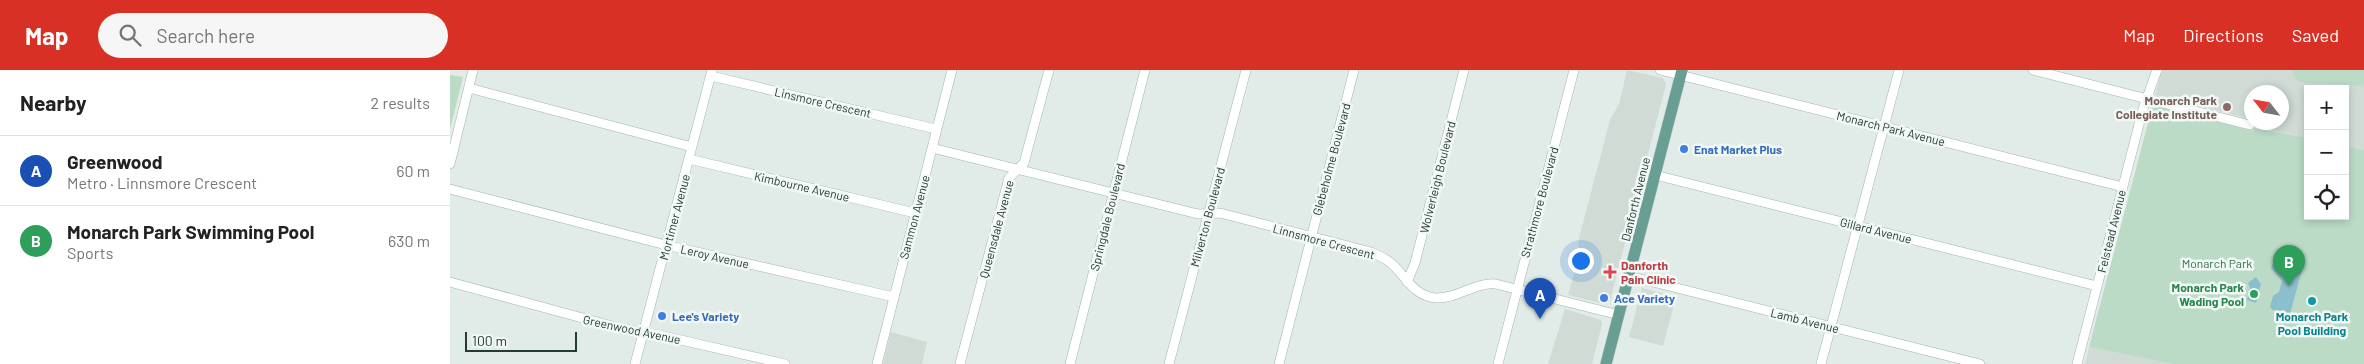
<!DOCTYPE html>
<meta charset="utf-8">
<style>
:root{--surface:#fff;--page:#f6f6f6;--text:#222;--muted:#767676;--line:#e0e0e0;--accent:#d93025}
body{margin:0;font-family:Barlow,sans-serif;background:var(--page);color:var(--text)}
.controls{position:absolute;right:15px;top:15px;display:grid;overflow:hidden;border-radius:0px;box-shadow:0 2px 8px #0003}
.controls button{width:45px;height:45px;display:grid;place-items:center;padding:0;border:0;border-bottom:1px solid var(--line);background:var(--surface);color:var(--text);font:25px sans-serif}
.compass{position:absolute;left:1794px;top:15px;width:45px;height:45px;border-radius:50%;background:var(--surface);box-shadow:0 2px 8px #0003;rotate:301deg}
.scale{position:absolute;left:15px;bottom:12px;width:112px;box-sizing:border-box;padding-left:5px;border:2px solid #233b36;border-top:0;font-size:14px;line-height:18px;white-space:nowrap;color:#233b36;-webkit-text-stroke:4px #f2f8f5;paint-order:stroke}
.you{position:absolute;left:1130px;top:190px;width:18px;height:18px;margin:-12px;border:4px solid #fff;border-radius:50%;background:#1a73e8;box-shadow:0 0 0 8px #1a73e833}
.badge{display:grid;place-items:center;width:32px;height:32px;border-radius:50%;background:var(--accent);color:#fff;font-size:16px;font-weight:700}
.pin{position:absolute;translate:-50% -41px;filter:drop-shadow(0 1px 2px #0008)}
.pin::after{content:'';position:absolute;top:26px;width:18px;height:15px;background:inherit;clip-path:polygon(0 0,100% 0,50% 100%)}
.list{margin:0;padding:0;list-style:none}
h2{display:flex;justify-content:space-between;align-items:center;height:65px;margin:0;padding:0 20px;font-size:21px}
h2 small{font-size:16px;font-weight:400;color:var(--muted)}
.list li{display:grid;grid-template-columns:32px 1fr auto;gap:15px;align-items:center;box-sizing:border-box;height:70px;padding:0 20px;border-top:1px solid var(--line)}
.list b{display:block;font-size:19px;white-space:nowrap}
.list p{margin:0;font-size:16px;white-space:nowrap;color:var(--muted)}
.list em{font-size:16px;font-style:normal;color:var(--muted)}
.icon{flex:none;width:28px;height:28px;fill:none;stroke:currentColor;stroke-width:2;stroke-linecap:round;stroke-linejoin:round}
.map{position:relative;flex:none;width:1914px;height:294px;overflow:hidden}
header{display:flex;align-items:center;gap:30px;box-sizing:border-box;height:70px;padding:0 25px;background:var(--accent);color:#fff}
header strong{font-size:24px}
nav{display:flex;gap:28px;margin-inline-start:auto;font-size:18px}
.search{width:350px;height:45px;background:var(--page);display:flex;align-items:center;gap:12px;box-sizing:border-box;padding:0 18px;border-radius:28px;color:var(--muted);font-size:19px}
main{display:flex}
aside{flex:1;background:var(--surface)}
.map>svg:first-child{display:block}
.built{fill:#d0dbd6}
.green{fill:#bbdbc6}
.water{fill:#8cbfcd}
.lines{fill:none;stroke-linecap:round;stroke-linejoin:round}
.minor-casing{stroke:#a4b3ae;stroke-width:10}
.major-casing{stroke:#c1c8c7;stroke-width:12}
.minor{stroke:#fff;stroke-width:9}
.major{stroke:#689e94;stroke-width:11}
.education-dot{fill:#8d6e63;stroke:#f2f8f5;stroke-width:2}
.shop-dot{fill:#3f7fe0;stroke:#f2f8f5;stroke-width:2}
.health-dot{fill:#e0444e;stroke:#f2f8f5;stroke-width:2}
.leisure-dot{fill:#2e9e5b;stroke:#f2f8f5;stroke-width:2}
.culture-dot{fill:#0f9aa8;stroke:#f2f8f5;stroke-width:2}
.labels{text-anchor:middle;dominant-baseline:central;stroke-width:5;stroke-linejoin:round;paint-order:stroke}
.education-label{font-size:12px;font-weight:bold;fill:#785e54;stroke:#f2f8f5;text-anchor:end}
.street-label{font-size:12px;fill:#233b36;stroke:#f2f8f5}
.shop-label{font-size:12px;font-weight:bold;fill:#366cbe;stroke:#f2f8f5;text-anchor:start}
.park-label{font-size:12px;fill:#2f704c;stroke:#f2f8f5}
.health-label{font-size:12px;font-weight:bold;fill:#be3a42;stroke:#f2f8f5;text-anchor:start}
.leisure-label{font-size:12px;font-weight:bold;fill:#27864d;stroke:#f2f8f5;text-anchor:end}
.culture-label{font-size:12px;font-weight:bold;fill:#0d838f;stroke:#f2f8f5}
</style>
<header>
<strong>Map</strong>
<div class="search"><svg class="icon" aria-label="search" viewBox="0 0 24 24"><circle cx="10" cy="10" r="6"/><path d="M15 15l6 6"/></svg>Search here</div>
<nav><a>Map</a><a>Directions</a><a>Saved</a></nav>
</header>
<main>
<aside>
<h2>Nearby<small>2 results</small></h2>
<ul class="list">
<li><span class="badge" style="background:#1a4fb4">A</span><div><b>Greenwood</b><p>Metro · Linnsmore Crescent</p></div><em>60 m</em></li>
<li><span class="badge" style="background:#2e9e5b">B</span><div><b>Monarch Park Swimming Pool</b><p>Sports</p></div><em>630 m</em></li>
</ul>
</aside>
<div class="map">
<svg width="1914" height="294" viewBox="0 0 1914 294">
<rect width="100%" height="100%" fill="#e1ebe7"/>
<path class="built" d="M 1177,0 L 1213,8 L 1216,14 L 1160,231 L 1154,234 L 1118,225 L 1128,191 L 1129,168 L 1160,50 L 1169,34 Z
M 1712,0 L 1914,0 L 1914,80 L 1895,76 L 1895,19 L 1858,19 L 1858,68 L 1822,61 L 1814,53 L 1832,52 L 1832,22 L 1802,22 L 1801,49 L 1705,25 Z
M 1192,218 L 1226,227 L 1213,276 L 1179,267 Z
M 1115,239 L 1151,250 L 1152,254 L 1142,294 L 1098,294 Z
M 441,262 L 477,272 L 472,294 L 433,294 Z
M 1639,277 L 1723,294 L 1635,294 Z"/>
<path class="green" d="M 1843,0 L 1914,0 L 1914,14 L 1913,16 L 1849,12 L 1843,5 Z
M 0,5 L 13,7 L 0,59 Z
M 1710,37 L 1803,61 L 1804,58 L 1858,68 L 1858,146 L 1895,146 L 1895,76 L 1914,80 L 1914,294 L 1723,294 L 1639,277 L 1702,38 Z"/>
<path class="water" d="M 1828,189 L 1853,196 L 1840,244 L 1823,240 L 1820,237 L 1823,226 L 1829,222 L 1832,211 L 1821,198 L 1823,193 Z
M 1806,207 L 1811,214 L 1806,233 L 1797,230 L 1800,218 L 1798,213 Z"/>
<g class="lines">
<defs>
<path id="minor" d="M 1210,0 L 1673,117
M 1583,0 L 1800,55
M 261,6 L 486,59
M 19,18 L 242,77
M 482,78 L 748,144 L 770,143 L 921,182 C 928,185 935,188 941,193 C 956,206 963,226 986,228 C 1007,229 1025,212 1046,214 L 1169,245
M 239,89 L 465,143
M 0,94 L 23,0
M 1205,105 L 1647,216
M 0,119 L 216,175 L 444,227
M 1179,206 L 1530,294
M 0,212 L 173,259 L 205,264 L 335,294
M 957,212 L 965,193 L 1014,0
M 185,294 L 262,0
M 427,294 L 502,0
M 510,294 L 559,108 L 574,93 L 599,0
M 620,294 L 695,0
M 719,294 L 796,0
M 829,294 L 904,0
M 1048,294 L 1124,0
M 1371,294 L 1449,0
M 1627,294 L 1693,39 L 1707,0"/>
<path id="major" d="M 1156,294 L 1232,0"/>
</defs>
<use href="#minor" class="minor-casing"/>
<use href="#major" class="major-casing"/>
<use href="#minor" class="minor"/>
<use href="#major" class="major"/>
</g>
<circle class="education-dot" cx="1777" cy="37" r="5"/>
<g class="shop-dot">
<circle cx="1234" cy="79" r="5"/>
<circle cx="1154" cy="228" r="5"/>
<circle cx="212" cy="246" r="5"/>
</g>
<path class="health-dot" d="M1157.5 194.5h5v5h5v5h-5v5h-5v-5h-5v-5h5z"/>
<circle class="leisure-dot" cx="1804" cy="224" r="5"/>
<circle class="culture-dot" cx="1862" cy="231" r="5"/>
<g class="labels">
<g class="education-label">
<text x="1767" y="30">Monarch Park<tspan x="1767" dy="14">Collegiate Institute</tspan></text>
</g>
<g class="street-label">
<text transform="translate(373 32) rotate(13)">Linsmore Crescent</text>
<text transform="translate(1441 58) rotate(14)">Monarch Park Avenue</text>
<text transform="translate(881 89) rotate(-75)">Glebeholme Boulevard</text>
<text transform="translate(987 107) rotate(-76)">Wolverleigh Boulevard</text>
<text transform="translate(352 116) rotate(13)">Kimbourne Avenue</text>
<text transform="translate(1185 129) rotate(-76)">Danforth Avenue</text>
<text transform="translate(1089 132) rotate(-75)">Strathmore Boulevard</text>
<text transform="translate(224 147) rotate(-75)">Mortimer Avenue</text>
<text transform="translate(464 147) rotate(-75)">Sammon Avenue</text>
<text transform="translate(657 147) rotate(-76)">Springdale Boulevard</text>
<text transform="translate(757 147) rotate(-75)">Milverton Boulevard</text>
<text transform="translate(546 159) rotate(-75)">Queensdale Avenue</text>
<text transform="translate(1426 160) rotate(14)">Gillard Avenue</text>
<text transform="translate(1661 161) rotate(-76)">Felstead Avenue</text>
<text transform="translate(874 171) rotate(15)">Linnsmore Crescent</text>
<text transform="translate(265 186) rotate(13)">Leroy Avenue</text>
<text transform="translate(1355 250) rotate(14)">Lamb Avenue</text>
<text transform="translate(182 259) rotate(12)">Greenwood Avenue</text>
</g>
<g class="shop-label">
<text x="1244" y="79">Enat Market Plus</text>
<text x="1164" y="228">Ace Variety</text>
<text x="222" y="246">Lee's Variety</text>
</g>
<g class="park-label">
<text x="1767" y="193">Monarch Park</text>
</g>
<g class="health-label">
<text x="1171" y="195">Danforth<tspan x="1171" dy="14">Pain Clinic</tspan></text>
</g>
<g class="leisure-label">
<text x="1794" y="217">Monarch Park<tspan x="1794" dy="14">Wading Pool</tspan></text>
</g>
<g class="culture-label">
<text x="1862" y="246">Monarch Park<tspan x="1862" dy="14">Pool Building</tspan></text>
</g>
</g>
</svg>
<div class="controls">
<button>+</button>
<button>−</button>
<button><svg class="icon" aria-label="locate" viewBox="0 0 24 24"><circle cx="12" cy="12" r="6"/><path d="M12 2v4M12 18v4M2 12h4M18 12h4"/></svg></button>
</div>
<svg class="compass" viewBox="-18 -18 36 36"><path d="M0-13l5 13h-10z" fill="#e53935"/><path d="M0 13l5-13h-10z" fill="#767676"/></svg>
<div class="scale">100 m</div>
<div class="you"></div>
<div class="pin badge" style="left:1090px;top:249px;background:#1a4fb4">A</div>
<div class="pin badge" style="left:1839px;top:216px;background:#2e9e5b">B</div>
</div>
</main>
